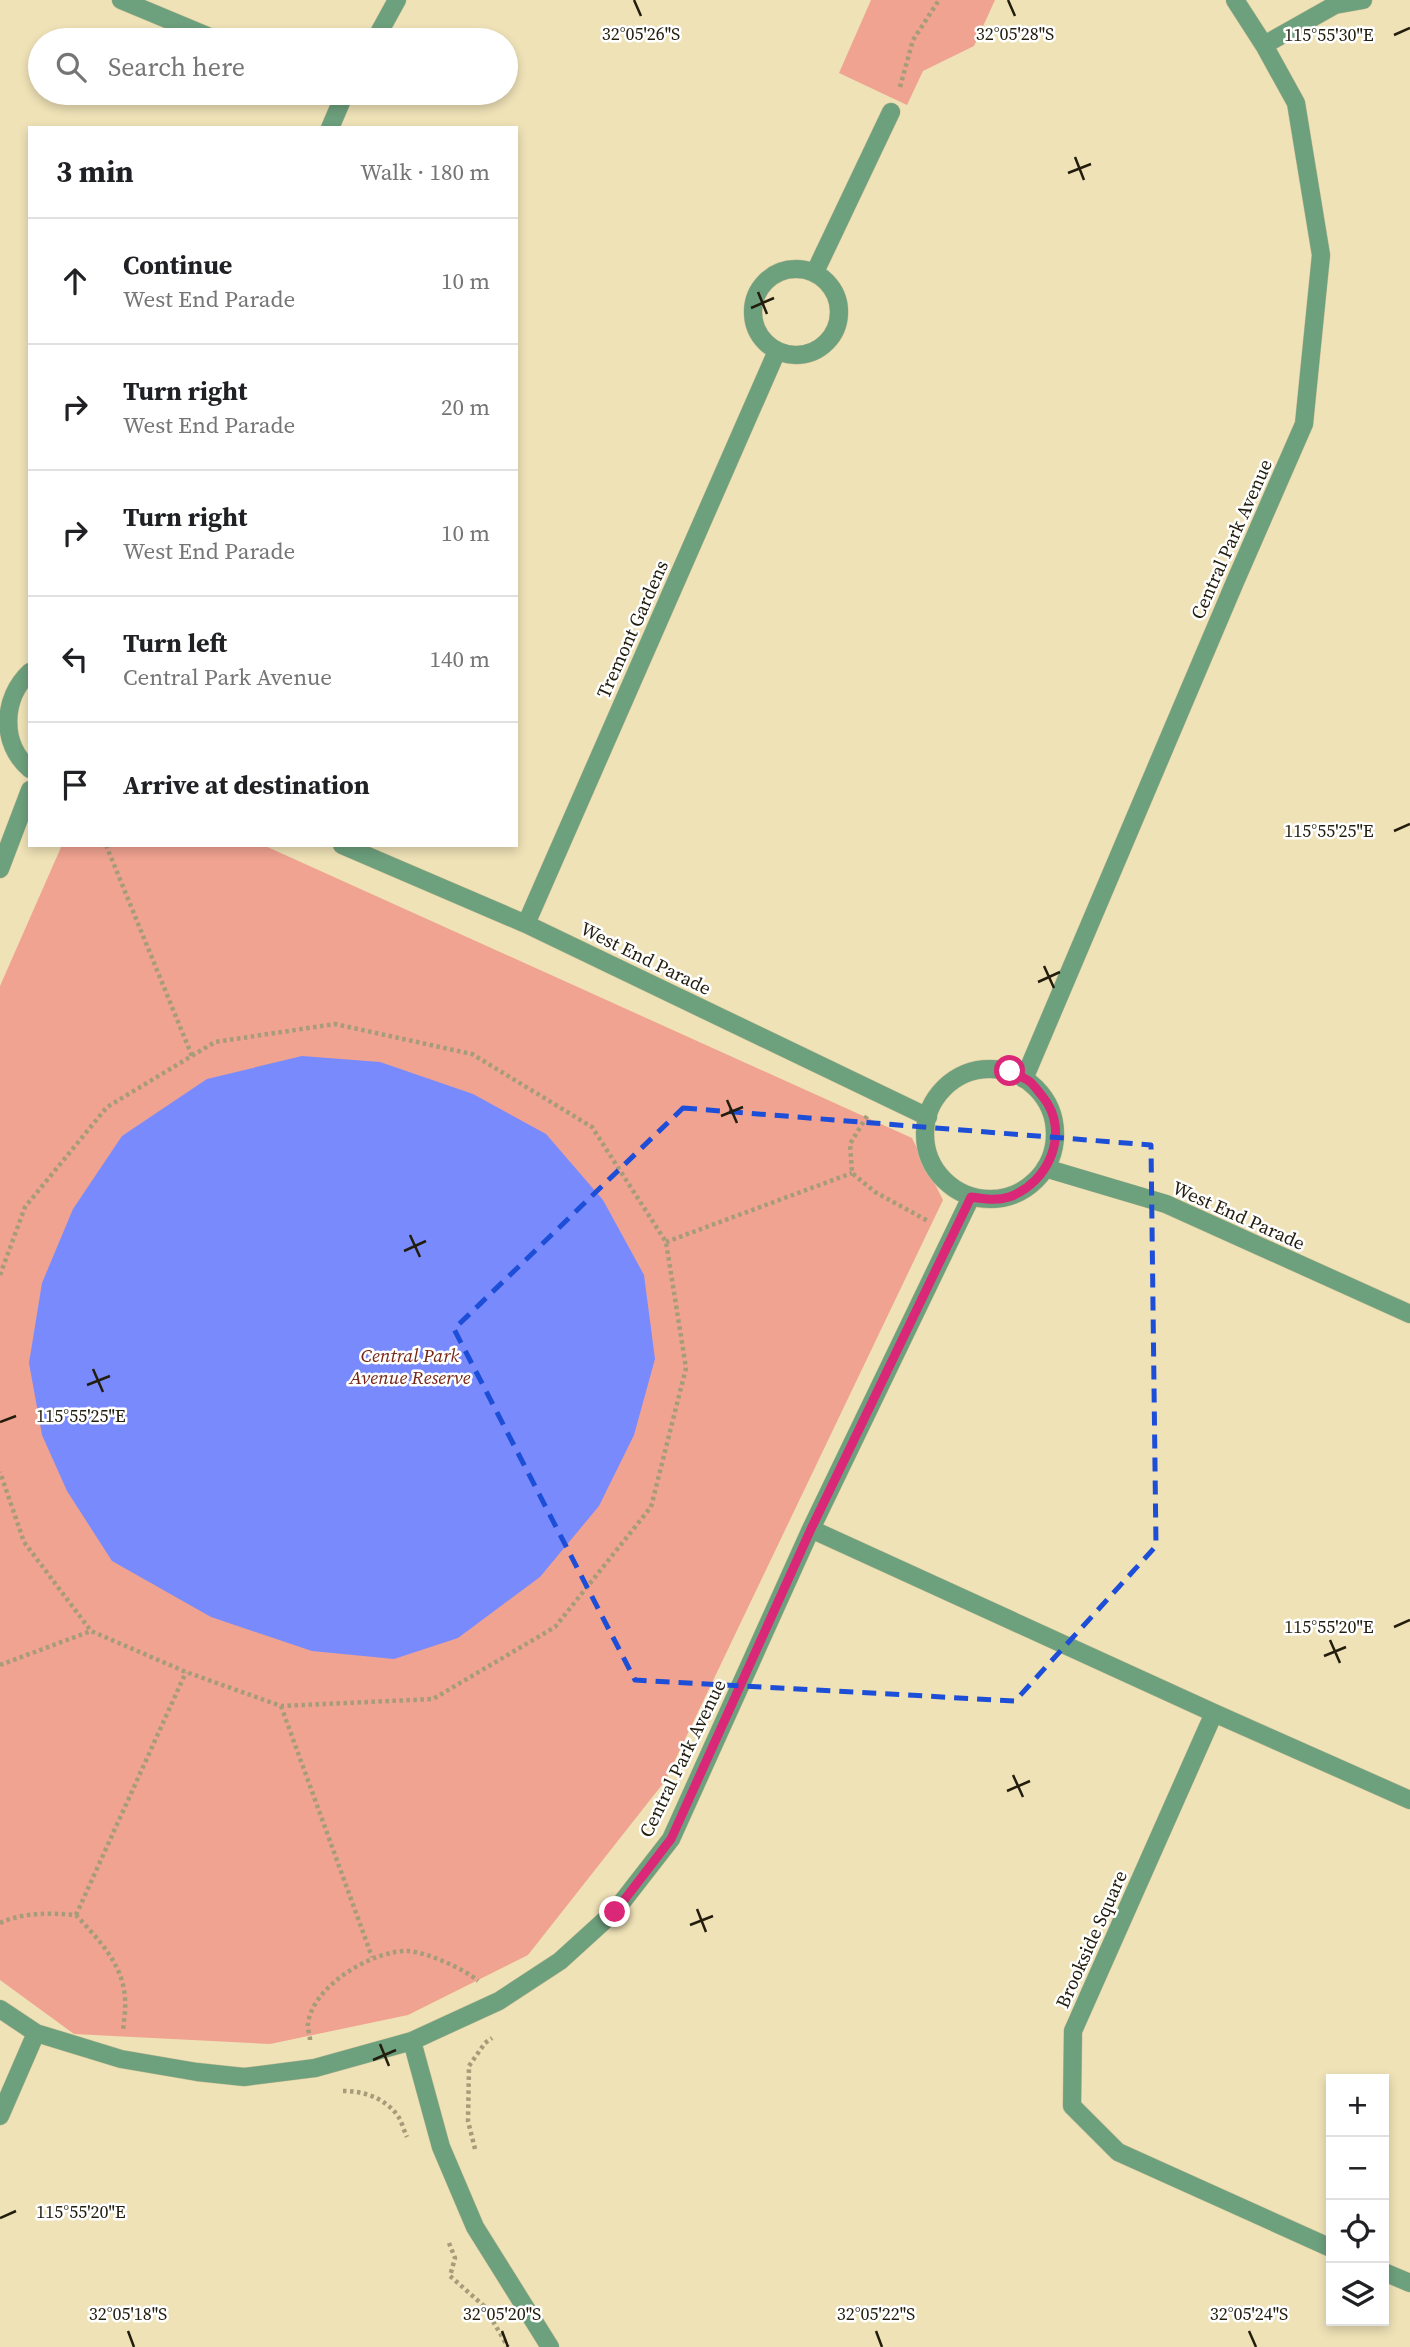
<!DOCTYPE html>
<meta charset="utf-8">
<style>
:root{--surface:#fff;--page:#f6f6f6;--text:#202124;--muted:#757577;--line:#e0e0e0}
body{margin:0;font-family:"Source Serif 4",serif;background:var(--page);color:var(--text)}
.controls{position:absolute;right:21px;bottom:21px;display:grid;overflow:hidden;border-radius:0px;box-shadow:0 4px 10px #0003}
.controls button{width:63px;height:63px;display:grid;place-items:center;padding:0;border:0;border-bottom:2px solid var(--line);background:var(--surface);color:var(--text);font:35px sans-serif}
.stop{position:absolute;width:21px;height:21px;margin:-16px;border:5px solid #db2777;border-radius:50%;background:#fff}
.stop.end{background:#db2777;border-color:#fff;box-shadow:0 2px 7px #0008}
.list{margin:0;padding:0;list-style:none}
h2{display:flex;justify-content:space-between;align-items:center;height:91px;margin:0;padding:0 28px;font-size:30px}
h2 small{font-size:23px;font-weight:400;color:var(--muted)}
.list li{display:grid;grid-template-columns:46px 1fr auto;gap:21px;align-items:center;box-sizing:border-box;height:126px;padding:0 28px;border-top:2px solid var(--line)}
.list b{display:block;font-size:26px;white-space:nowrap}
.list p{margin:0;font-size:23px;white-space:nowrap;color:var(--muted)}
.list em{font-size:23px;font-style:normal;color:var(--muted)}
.icon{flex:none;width:38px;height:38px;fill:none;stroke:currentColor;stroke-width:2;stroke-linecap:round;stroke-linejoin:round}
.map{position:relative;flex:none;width:1410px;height:2347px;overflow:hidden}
.search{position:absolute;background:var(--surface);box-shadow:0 4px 10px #0003;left:28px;top:28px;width:490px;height:77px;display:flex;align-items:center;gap:18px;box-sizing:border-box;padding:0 24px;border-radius:38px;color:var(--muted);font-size:26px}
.panel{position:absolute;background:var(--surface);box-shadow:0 4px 10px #0003;left:28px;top:126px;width:490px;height:721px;border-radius:0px}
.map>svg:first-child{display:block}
.green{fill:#f0a391}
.water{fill:#798bfc}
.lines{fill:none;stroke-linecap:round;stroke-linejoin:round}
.minor-casing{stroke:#cabf98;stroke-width:19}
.path{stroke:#a69c7a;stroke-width:4.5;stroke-dasharray:3.5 3.5;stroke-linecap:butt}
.minor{stroke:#6da07d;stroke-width:18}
.route{stroke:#db2777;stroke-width:9}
.marked{fill:none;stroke:#1d4ed8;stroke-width:5;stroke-dasharray:14 9;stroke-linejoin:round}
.ticks{fill:none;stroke:#221d0d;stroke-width:2.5}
.labels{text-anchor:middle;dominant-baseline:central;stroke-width:5;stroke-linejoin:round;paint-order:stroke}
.street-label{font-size:19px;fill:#221d0d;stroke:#fff}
.park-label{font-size:19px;font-style:italic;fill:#762412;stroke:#fff}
.ticks-label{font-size:18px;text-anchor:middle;fill:#221d0d;stroke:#fff;stroke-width:5;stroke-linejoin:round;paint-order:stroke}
</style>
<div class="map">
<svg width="1410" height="2347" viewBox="0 0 1410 2347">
<rect width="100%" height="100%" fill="#efe2b7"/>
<path class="green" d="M 871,0 L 995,0 L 974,46 L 923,71 L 907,105 L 839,73 Z
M 62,845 L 263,845 L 912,1138 L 943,1200 L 665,1781 L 528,1955 L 408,2015 L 270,2044 L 74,2034 L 0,1980 L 0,986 Z"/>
<path class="water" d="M 302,1056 L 380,1062 L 473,1094 L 546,1134 L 603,1200 L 644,1275 L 655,1359 L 634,1435 L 599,1506 L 540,1577 L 458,1638 L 394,1659 L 312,1651 L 211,1617 L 112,1561 L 67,1491 L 42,1435 L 29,1363 L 42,1283 L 73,1209 L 122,1136 L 207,1079 Z"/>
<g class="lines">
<defs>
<path id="minor" d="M 121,0 L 217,40
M 375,40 L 397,0
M 1264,45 L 1335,5 L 1363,0
M 330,128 L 345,93
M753 312a43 43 0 1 1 86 0a43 43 0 1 1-86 0Z
M 815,272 L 891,112
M 30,672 C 2,698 0,744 30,769
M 342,845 L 526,924 L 928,1117
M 0,869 L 30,790
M 526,924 L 777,351
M925 1134a65 65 0 1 1 130 0a65 65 0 1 1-130 0Z
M 1024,1079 L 1235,582 L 1304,424 L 1321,255 L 1296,103 L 1264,45 L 1235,0
M 1045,1168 L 1166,1204 L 1410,1314
M 811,1529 L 1214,1713 L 1410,1800
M 1214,1713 L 1073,2031 L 1072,2106 L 1118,2152 L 1331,2248
M 0,2009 L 36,2033 L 121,2059 L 197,2072 L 244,2077 L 315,2068 L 412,2041 L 499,2001 L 560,1961 L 615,1911 L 671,1839 L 811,1529 L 971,1197
M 412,2041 L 441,2147 L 475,2227 L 550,2347
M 0,2116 L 36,2033
M 1384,2272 L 1410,2283"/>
</defs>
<use href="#minor" class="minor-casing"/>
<path class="path" d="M 900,87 L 913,40 L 939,0
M 106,845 L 192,1056
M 867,1116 L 850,1144 L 852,1173 L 875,1192 L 928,1221
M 666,1242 L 852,1173
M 0,1275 L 25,1207 L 107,1107 L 215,1042 L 335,1024 L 472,1054 L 592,1127 L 666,1242 L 686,1368 L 651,1507 L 555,1627 L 433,1699 L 281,1706 L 186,1672 L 91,1631 L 24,1542 L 0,1472
M 0,1665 L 91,1631
M 281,1706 L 372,1957
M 76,1915 L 186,1672
M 0,1923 C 24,1912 49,1913 76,1915 C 98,1939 123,1964 125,1998 C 126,2009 124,2020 123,2031
M 310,2040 C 310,2035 307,2028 308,2024 C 312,1986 373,1950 408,1951 C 426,1952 465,1969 478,1981
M 343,2091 C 364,2091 385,2098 398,2116 C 402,2122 404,2131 407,2137
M 475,2149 L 468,2121 L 469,2066 L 485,2043 L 492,2038
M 449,2243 L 455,2258 L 450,2276 L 484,2306 L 508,2347"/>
<use href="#minor" class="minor"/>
</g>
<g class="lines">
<path class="route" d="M 615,1912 L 671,1839 L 811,1529 L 971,1197 C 984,1199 997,1201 1009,1197 C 1049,1183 1071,1132 1043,1097 C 1039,1092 1034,1085 1029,1081 C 1023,1077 1016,1074 1010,1071"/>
</g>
<path class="marked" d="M 683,1108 L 1151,1145 L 1156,1546 L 1015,1701 L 635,1680 L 454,1329 Z"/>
<path class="ticks" d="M 634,0 L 641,16M 1008,0 L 1015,16M 1394,35 L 1410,28M 1075,157 L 1084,180M 1068,173 L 1091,164M 758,292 L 767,314M 751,308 L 774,298M 1394,831 L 1410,824M 1044,966 L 1054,988M 1038,982 L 1060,972M 727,1100 L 737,1123M 721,1116 L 743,1107M 410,1235 L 420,1257M 404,1251 L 426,1241M 93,1369 L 103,1392M 87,1385 L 110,1376M 0,1422 L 16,1416M 1394,1627 L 1410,1620M 1330,1640 L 1340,1663M 1324,1656 L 1346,1647M 1013,1775 L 1023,1797M 1007,1791 L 1030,1781M 697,1909 L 706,1932M 690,1925 L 713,1916M 380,2044 L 389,2066M 373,2060 L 396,2050M 0,2218 L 16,2211M 128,2331 L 134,2347M 502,2331 L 508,2347M 876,2331 L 882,2347M 1249,2331 L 1256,2347"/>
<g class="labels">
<g class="street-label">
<text transform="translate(1231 539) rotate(-66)">Central Park Avenue</text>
<text transform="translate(632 629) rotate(-66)">Tremont Gardens</text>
<text transform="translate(646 958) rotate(26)">West End Parade</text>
<text transform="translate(1239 1215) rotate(24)">West End Parade</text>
<text transform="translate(682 1758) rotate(-64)">Central Park Avenue</text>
<text transform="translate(1091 1939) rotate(-66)">Brookside Square</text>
</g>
<g class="park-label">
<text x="410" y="1355">Central Park<tspan x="410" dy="22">Avenue Reserve</tspan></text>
</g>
</g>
<g class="ticks-label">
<text x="641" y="40">32°05'26"S</text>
<text x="1015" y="40">32°05'28"S</text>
<text x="1329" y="41">115°55'30"E</text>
<text x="1329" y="837">115°55'25"E</text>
<text x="81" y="1422">115°55'25"E</text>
<text x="1329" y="1633">115°55'20"E</text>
<text x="81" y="2218">115°55'20"E</text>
<text x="128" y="2320">32°05'18"S</text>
<text x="502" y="2320">32°05'20"S</text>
<text x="876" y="2320">32°05'22"S</text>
<text x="1249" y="2320">32°05'24"S</text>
</g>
</svg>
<div class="controls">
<button>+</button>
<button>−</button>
<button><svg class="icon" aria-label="locate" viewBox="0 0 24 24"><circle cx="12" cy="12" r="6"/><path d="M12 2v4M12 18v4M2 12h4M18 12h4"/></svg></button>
<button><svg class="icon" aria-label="layers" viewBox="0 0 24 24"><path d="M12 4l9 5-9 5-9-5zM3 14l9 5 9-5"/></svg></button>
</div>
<div class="stop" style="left:1010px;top:1071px"></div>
<div class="stop end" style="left:615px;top:1912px"></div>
<div class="search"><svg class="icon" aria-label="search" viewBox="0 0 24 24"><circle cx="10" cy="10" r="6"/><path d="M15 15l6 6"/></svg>Search here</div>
<section class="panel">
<h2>3 min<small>Walk · 180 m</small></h2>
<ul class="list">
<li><svg class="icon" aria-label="ahead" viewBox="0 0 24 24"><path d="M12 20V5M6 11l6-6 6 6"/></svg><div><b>Continue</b><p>West End Parade</p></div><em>10 m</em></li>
<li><svg class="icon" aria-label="right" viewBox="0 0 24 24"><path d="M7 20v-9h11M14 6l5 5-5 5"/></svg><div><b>Turn right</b><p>West End Parade</p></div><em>20 m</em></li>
<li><svg class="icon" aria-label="right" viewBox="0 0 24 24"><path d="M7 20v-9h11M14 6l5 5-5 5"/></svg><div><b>Turn right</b><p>West End Parade</p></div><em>10 m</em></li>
<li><svg class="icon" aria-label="left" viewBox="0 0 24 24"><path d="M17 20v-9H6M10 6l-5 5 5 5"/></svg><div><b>Turn left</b><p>Central Park Avenue</p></div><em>140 m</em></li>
<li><svg class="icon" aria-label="arrive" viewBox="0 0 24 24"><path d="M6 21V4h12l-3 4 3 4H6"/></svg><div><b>Arrive at destination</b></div></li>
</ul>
</section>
</div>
